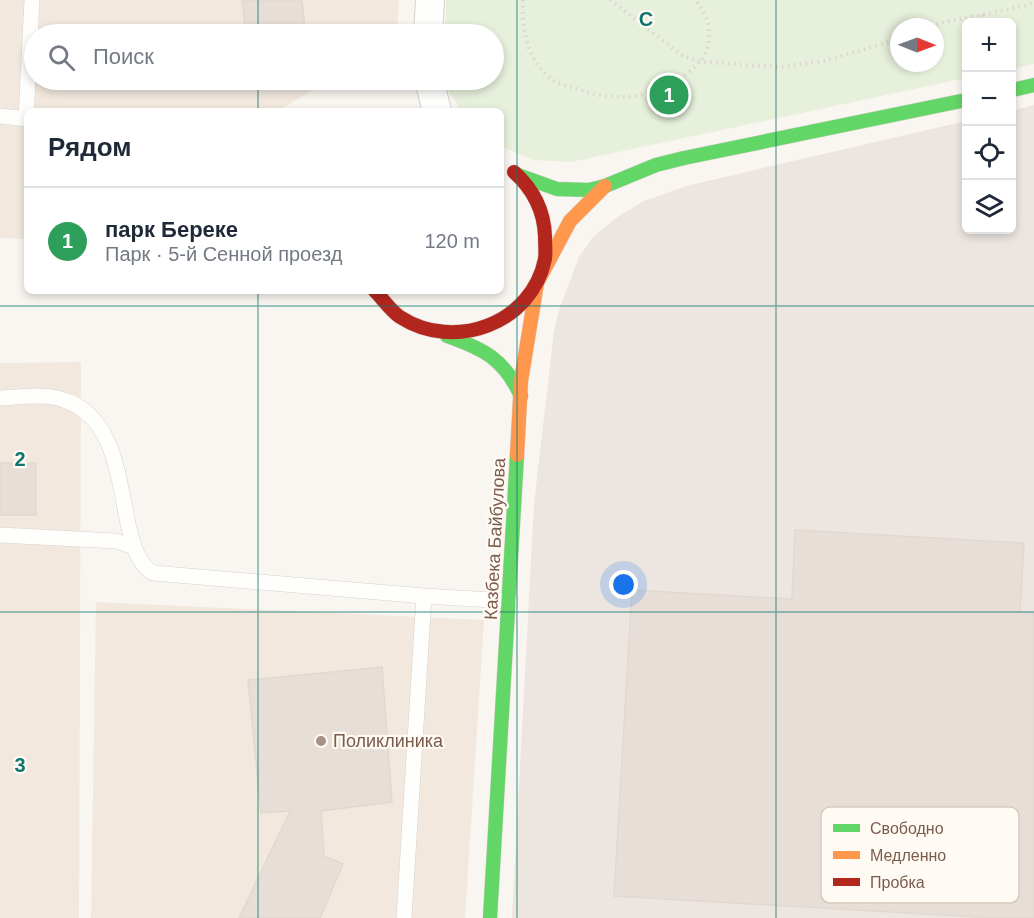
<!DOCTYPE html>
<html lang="ru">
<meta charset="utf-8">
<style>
:root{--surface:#fff;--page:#f2f2f3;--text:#1f2937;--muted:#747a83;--line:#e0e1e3;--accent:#b45309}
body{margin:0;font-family:Arial,sans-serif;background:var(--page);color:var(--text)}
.controls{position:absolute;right:18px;top:18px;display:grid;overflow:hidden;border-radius:9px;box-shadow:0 3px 9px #0003}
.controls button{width:54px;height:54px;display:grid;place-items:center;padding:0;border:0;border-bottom:2px solid var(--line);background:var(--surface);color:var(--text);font:30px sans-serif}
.compass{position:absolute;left:890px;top:18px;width:54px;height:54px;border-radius:50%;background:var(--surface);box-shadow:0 3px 9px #0003;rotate:91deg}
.you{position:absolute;left:624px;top:585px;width:21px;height:21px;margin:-15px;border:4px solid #fff;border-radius:50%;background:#1a73e8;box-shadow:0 0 0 9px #1a73e833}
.badge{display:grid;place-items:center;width:39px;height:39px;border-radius:50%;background:var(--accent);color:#fff;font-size:20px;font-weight:700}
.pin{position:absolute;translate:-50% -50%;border:3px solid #fff;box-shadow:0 2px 6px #0006}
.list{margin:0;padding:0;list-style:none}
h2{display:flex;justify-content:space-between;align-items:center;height:78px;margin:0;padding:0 24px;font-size:26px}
h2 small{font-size:20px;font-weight:400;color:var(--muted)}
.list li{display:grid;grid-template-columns:39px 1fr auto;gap:18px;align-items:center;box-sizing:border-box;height:108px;padding:0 24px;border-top:2px solid var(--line)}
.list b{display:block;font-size:22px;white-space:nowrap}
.list p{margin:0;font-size:20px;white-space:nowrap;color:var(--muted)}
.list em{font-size:20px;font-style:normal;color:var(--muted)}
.icon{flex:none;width:33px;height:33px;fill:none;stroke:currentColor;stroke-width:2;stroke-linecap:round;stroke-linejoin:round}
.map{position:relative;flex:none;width:1034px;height:918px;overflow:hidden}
.search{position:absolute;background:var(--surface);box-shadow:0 3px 9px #0003;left:24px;top:24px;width:480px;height:66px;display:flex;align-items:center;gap:15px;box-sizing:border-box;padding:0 21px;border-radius:33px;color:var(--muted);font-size:22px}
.panel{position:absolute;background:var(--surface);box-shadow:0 3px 9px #0003;left:24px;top:108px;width:480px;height:186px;border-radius:9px}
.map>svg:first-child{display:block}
.residential{fill:#f2e8de}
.industrial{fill:#ede5e0}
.green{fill:#e7f0db;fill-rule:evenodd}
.building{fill:#e6ded7;stroke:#e2d8d2;stroke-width:1.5}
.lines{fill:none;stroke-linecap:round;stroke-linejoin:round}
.lane-casing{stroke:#d7d1cb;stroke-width:16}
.street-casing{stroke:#d7d1cb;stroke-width:30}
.fast-casing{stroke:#d9d2cb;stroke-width:15}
.slow-casing{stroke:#d9d2cb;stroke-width:15}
.jam-casing{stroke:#d9d2cb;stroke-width:15}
.path{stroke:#dcd5d0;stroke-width:4;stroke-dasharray:1.5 4.5;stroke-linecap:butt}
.lane{stroke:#fefefd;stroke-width:15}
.street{stroke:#fefefd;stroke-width:28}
.fast{stroke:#63d668;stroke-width:14}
.slow{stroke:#ff974d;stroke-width:14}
.jam{stroke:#b3261e;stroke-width:14}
.grid{fill:none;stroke:#0f766e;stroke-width:1.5;stroke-opacity:0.55}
.poi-dot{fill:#a69286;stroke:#fffaf3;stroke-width:2}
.labels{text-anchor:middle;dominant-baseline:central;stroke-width:4.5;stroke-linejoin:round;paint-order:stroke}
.street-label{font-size:18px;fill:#7a5c4d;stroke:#fffaf3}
.poi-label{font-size:18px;fill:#7a5c4d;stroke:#fffaf3;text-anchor:start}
.key{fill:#fffaf3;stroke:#d7cbc1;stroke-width:1.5}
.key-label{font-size:16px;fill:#7a5c4d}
.grid-label{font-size:20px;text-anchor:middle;font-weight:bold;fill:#0f766e;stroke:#fffaf3;stroke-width:4.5;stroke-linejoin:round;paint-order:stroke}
</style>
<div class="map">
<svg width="1034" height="918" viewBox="0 0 1034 918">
<rect width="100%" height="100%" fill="#f9f5f0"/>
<path class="residential" d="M 0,0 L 399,0 L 397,34 L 34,34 L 34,80 L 329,80 L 278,111 L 27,111 L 27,239 L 0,238 Z
M 81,362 L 79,918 L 0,918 L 0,363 Z
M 96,602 L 484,620 L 465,918 L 91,918 Z"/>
<path class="industrial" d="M 1034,105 L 1034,918 L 512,918 L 534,504 L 554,331 L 560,307 L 579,257 L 594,236 L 616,218 L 642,202 L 686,186 L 966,121 L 966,230 L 1012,230 L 1012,111 Z"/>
<path class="green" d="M 446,0 L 1034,0 L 1034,64 L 1012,69 L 1012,22 L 966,22 L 966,78 L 571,162 L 533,160 L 501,146 L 501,111 L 461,111 L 442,80 L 494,80 L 494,34 L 445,34 ZM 899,27 L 935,27 L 935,63 L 899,63 Z"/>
<path class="building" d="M 242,0 L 302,0 L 305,28 L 246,34 Z
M 0,463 L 36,463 L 36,515 L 0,515 Z
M 795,530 L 1024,543 L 1020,612 L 1034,613 L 1034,918 L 994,918 L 614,896 L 632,590 L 792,599 Z
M 382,667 L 392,802 L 321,811 L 324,856 L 343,864 L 320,918 L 239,918 L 290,811 L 261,813 L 248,680 Z"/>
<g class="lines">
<defs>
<path id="lane" d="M 0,116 L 27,119
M 26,119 L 32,0
M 0,398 C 20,397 45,393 64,400 C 139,424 111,550 153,573 L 424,596 L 510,601
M 0,535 L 116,541 L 134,547
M 404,918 L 424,596"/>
<path id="street" d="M 428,34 L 430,0
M 429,80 L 437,111"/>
<path id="fast" d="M 1012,90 L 1034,85
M 518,175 L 557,189 L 589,190 L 605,186 L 656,165 L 684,158 L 966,100
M 447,336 C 484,349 504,359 521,396
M 490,918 L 517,455"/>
<path id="slow" d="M 517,455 L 521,381 L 537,283 L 570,221 L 605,186"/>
<path id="jam" d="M 375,291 C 383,299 391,311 400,317 C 454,352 532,324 545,259 C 546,252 545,243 545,236 C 544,210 533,189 514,172"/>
</defs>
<use href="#lane" class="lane-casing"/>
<use href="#street" class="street-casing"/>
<use href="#fast" class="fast-casing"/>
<use href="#slow" class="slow-casing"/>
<use href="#jam" class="jam-casing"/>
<path class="path" d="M 523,0 C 521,29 528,66 556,82 C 562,85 571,87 577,89 C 616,103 653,99 686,74 C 701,63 710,53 709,33 C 709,21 704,9 695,0
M 610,0 L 683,56 L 702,62 L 781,67 L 824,61 L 899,39
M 982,15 L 984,22
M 931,27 L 944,22 L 1024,6 L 1034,2"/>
<use href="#lane" class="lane"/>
<use href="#street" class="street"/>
<use href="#fast" class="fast"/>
<use href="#slow" class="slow"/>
<use href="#jam" class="jam"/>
</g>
<path class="grid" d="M 258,0 L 258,34M 517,0 L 517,918M 776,0 L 776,918M 258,80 L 258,111M 258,291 L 258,918M 0,306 L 1034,306M 0,612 L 1034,612"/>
<circle class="poi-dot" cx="321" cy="741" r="6"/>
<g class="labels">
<g class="street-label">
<text transform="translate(495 539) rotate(-87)">Казбека Байбулова</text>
</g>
<g class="poi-label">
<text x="333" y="741">Поликлиника</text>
</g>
</g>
<rect x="821" y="807" width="198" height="96" rx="9" class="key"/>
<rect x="833" y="824" width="27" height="8" fill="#63d668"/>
<rect x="833" y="851" width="27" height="8" fill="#ff974d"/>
<rect x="833" y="878" width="27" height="8" fill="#b3261e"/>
<g class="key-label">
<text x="870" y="834">Свободно</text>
<text x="870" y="861">Медленно</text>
<text x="870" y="888">Пробка</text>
</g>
<g class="grid-label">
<text x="646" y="26">C</text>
<text x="20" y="466">2</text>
<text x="20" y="772">3</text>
</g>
</svg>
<div class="controls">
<button>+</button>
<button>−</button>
<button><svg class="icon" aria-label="locate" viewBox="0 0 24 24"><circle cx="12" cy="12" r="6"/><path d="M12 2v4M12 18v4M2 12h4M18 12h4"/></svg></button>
<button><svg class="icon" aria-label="layers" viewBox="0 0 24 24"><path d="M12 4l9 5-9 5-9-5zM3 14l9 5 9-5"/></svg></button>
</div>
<svg class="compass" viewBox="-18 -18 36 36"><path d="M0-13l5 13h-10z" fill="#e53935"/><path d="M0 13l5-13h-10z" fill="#747a83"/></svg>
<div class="you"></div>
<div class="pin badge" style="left:669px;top:95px;background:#2e9e5b">1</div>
<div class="search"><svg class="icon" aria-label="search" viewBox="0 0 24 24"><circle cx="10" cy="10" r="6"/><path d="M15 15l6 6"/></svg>Поиск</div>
<section class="panel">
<h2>Рядом<small></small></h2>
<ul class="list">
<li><span class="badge" style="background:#2e9e5b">1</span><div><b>парк Береке</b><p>Парк · 5-й Сенной проезд</p></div><em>120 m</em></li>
</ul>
</section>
</div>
